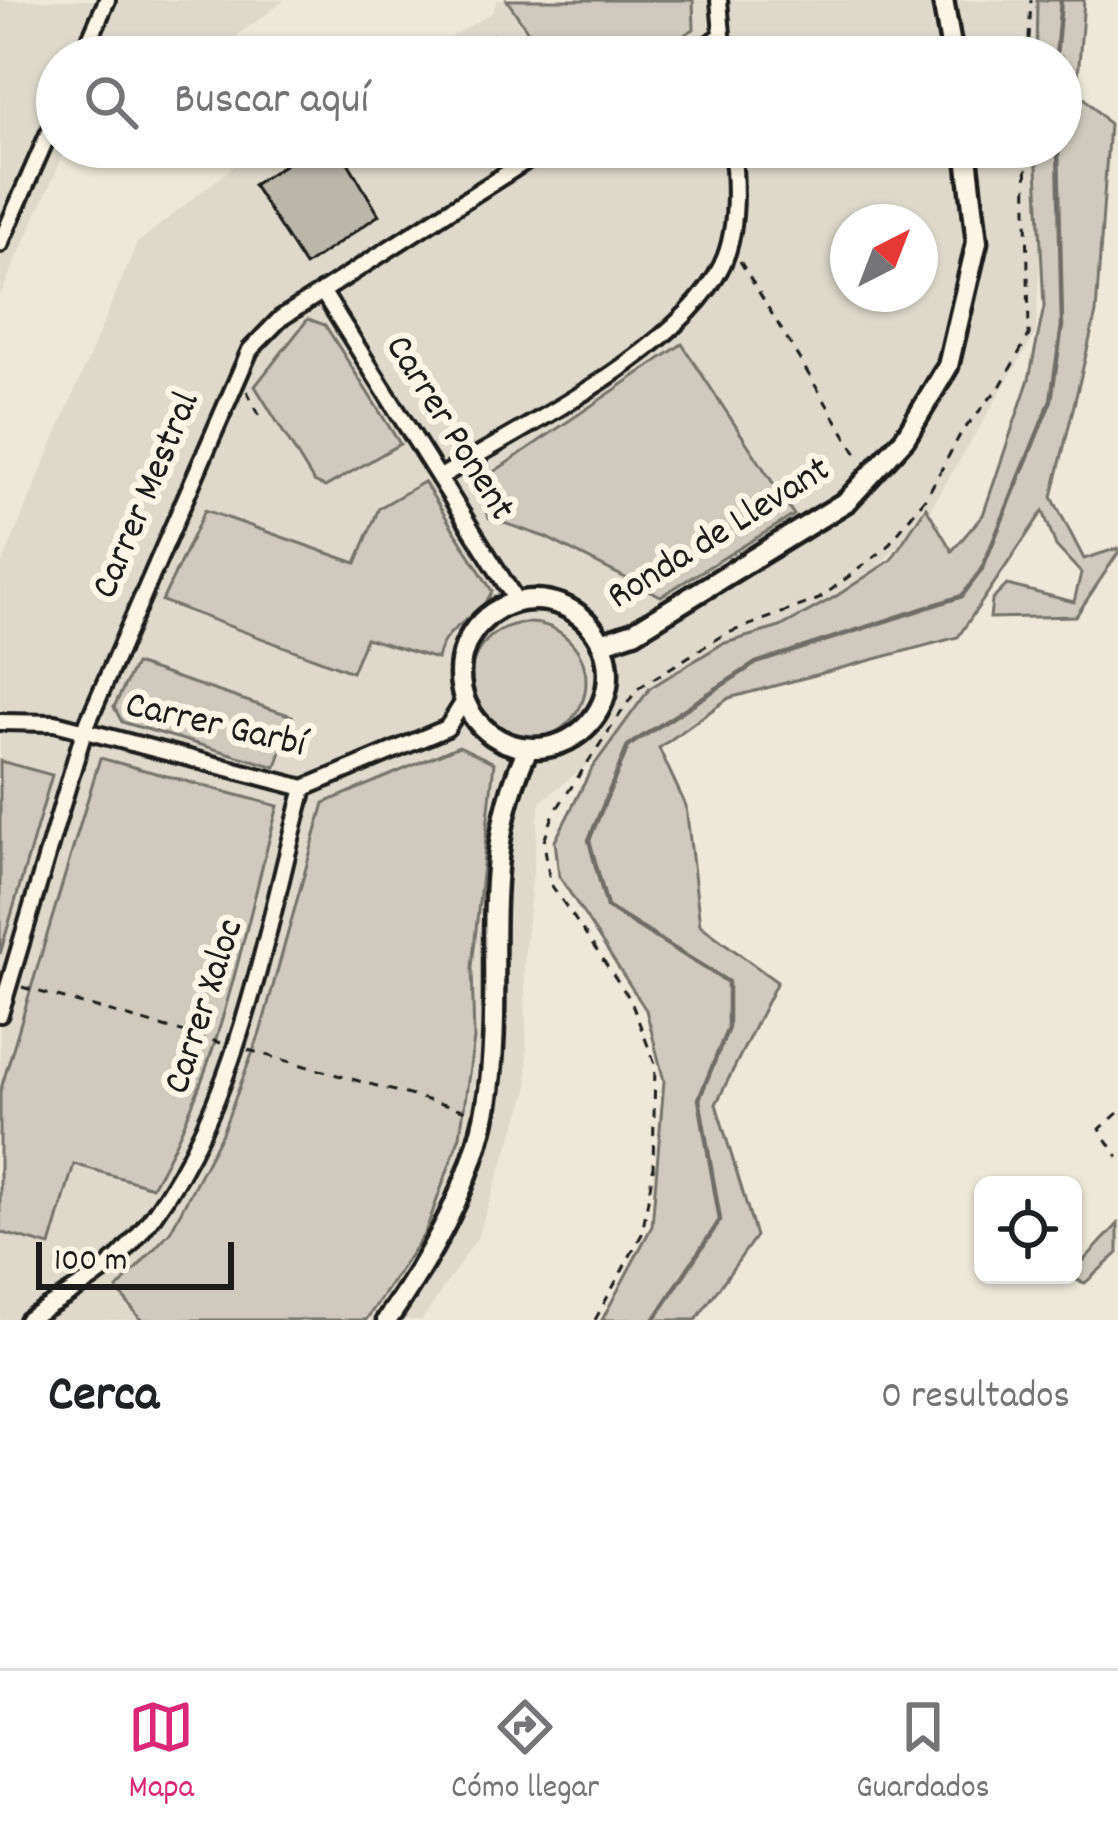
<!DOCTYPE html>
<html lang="es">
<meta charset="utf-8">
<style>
:root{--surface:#fff;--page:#f6f6f6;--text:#202124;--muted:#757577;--line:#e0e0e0;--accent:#db2777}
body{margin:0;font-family:Dekko,sans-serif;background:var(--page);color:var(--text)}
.controls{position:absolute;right:36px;bottom:36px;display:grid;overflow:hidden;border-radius:18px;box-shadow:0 3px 9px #0004}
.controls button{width:108px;height:108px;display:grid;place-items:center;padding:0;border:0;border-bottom:3px solid var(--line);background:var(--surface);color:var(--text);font:60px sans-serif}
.compass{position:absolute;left:830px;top:204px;width:108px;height:108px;border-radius:50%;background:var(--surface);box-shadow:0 3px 9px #0004;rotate:42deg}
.scale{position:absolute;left:36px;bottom:30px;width:198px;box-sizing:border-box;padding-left:12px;border:6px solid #1c1c1c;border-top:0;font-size:33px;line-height:42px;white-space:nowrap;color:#1c1c1c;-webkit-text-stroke:9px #fcf5e5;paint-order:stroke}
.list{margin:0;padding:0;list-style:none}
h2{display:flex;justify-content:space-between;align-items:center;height:156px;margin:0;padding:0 48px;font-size:51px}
h2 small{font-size:39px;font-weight:400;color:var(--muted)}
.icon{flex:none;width:66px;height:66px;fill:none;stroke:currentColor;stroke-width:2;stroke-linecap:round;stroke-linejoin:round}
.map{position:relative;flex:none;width:1118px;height:1320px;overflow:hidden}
.search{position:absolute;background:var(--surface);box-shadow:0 3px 9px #0004;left:36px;right:36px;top:36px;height:132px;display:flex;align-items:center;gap:30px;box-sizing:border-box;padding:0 42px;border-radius:66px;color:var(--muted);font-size:45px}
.sheet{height:348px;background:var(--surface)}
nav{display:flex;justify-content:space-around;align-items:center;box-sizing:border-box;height:168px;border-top:3px solid var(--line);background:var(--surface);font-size:33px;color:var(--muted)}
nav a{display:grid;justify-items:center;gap:6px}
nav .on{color:var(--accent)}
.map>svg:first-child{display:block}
.built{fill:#ded9cb;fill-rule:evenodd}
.green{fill:#cfcabd;stroke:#76736c;stroke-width:3}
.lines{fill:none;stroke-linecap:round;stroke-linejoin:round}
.stream{stroke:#6f6c67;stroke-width:4.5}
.building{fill:#bab6aa;stroke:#1c1c1c;stroke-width:3}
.minor-casing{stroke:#1c1c1c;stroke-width:22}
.secondary-casing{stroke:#1c1c1c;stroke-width:27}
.path{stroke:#1c1c1c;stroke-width:3;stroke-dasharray:9 9;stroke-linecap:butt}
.minor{stroke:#fcf5e5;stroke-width:14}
.secondary{stroke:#fcf5e5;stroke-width:18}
.labels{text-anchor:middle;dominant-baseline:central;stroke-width:12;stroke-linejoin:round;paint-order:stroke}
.street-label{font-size:39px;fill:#1c1c1c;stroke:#fcf5e5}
</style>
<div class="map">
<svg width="1118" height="1320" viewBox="0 0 1118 1320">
<rect width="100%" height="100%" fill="#eee8d9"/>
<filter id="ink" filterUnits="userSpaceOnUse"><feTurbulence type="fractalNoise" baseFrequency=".00833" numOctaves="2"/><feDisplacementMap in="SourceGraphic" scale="24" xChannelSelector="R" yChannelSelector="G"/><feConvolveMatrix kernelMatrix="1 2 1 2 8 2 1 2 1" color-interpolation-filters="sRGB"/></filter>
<g filter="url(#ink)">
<path class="built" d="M 0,0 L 285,0 L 218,50 L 163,57 L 57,57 L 57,147 L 67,147 L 0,296 Z
M 497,0 L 1044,0 L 1044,57 L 416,57 L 492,13 Z
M 258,147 L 1045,147 L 1036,333 L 928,513 L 863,583 L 626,734 L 540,802 L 524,959 L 528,1090 L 477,1238 L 422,1320 L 0,1320 L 0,569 L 137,243 ZM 848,222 L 920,222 L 920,294 L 848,294 Z"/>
<path class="green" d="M 507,0 L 693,0 L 694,29 L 650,57 L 545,57 Z
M 1037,0 L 1084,0 L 1077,90 L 1109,124 L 1096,313 L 1052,497 L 1084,559 L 1118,548 L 1118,553 L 1076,616 L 990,618 L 992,600 L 1007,585 L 1074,602 L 1081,573 L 1056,546 L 1043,511 L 958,637 L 729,698 L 659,748 L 686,806 L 700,925 L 777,982 L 716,1104 L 756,1236 L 696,1320 L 602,1320 L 652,1226 L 664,1081 L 646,1010 L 559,876 L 555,841 L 592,768 L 650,688 L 722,644 L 780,627 L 835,597 L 891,560 L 926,507 L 952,551 L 983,515 L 1029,379 L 1044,307 L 1036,147 L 1061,147 L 1061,57 L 1036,57 Z
M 308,319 L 325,325 L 400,444 L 325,487 L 314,482 L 255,386 Z
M 682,344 L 794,515 L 661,596 L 545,537 L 489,518 L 473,486 Z
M 424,482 L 492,591 C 479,621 444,623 437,659 L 366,638 L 352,672 L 162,601 L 205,510 L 356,563 L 379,508 Z
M470 681a58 58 0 1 1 116 0a58 58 0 1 1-116 0Z
M 135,664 L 292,716 L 276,767 L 122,722 L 114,707 Z
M 459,746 L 494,763 L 472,967 L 474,1039 L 460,1136 L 425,1233 L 366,1320 L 141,1320 L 117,1289 L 170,1232 L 222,1133 L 260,1033 L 324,803 Z
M 100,758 L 278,806 C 243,934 220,1072 152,1187 L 74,1164 L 50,1246 L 0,1232 L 0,1092 Z
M 0,761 L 52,775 L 0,954 Z
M 1118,1224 L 1118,1253 L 1085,1283 L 1068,1277 Z"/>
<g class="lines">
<path class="stream" d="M 1056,57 L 1061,0
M 654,1320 L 720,1220 L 699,1099 L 728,1028 L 728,982 L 607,907 L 589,840 L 628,746 L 756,663 L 962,596 L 982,569 L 1051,400 L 1062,326 L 1058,147"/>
</g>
<path class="building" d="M 493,35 L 507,57 L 459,57 Z
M 312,147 L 339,147 L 379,215 L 305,266 L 253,185 Z"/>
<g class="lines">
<defs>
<path id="minor" d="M 719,0 L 724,57
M 82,57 L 107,0
M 689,57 L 721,36
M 0,244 L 57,114
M 322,291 L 517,602
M 439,478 C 520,428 682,350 722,265 C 738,232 736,182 732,147
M 0,722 L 55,723 L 304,788 L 447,728 L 464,701
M 0,1014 L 84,731 L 250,350 L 281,318 L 548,147
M 27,1320 C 58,1299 99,1279 124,1252 C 236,1129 262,944 304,788"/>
<path id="secondary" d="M 943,0 L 953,57
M460 674a74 74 0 1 1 148 0a74 74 0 1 1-148 0Z
M 601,643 L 634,632 L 847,501 L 905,438 L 948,366 L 977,242 L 966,147
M 387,1320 C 432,1255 473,1182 487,1104 C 507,986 473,860 528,749"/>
</defs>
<use href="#minor" class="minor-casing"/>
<use href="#secondary" class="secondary-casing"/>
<path class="path" d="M 1028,57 L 1031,0
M 740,261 L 861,461
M 247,391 L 259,415
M 22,987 L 221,1043
M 248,1050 L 470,1112
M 1118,1113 L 1100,1129 L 1118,1157
M 595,1320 L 642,1234 L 653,1170 L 655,1064 L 630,999 L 550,883 L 544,841 L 554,813 L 637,689 L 723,635 L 819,599 L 885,549 L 927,496 L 961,433 L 1001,385 L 1029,335 L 1026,147"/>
<use href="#minor" class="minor"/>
<use href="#secondary" class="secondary"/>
</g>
</g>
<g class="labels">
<g class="street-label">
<text transform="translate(448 429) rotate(58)">Carrer Ponent</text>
<text transform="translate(148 496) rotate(-67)">Carrer Mestral</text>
<text transform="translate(720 535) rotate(-32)">Ronda de Llevant</text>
<text transform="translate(215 727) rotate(13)">Carrer Garbí</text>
<text transform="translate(206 1007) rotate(-72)">Carrer Xaloc</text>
</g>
</g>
</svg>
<div class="controls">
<button><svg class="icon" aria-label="locate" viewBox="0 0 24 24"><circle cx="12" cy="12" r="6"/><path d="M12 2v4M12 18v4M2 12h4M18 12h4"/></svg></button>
</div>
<svg class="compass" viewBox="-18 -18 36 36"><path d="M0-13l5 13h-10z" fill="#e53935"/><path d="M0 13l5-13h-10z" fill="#757577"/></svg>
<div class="scale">100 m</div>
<div class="search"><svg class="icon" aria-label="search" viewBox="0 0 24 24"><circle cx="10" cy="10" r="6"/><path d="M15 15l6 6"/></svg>Buscar aquí</div>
</div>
<section class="sheet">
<h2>Cerca<small>0 resultados</small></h2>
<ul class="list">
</ul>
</section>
<nav>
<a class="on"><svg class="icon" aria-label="map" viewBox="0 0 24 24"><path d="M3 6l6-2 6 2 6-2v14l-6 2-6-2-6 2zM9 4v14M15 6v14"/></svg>Mapa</a>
<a><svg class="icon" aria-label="directions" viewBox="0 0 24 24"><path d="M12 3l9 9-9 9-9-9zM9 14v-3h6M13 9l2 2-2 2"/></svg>Cómo llegar</a>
<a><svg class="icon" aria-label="saved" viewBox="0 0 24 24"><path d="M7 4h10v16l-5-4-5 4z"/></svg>Guardados</a>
</nav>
